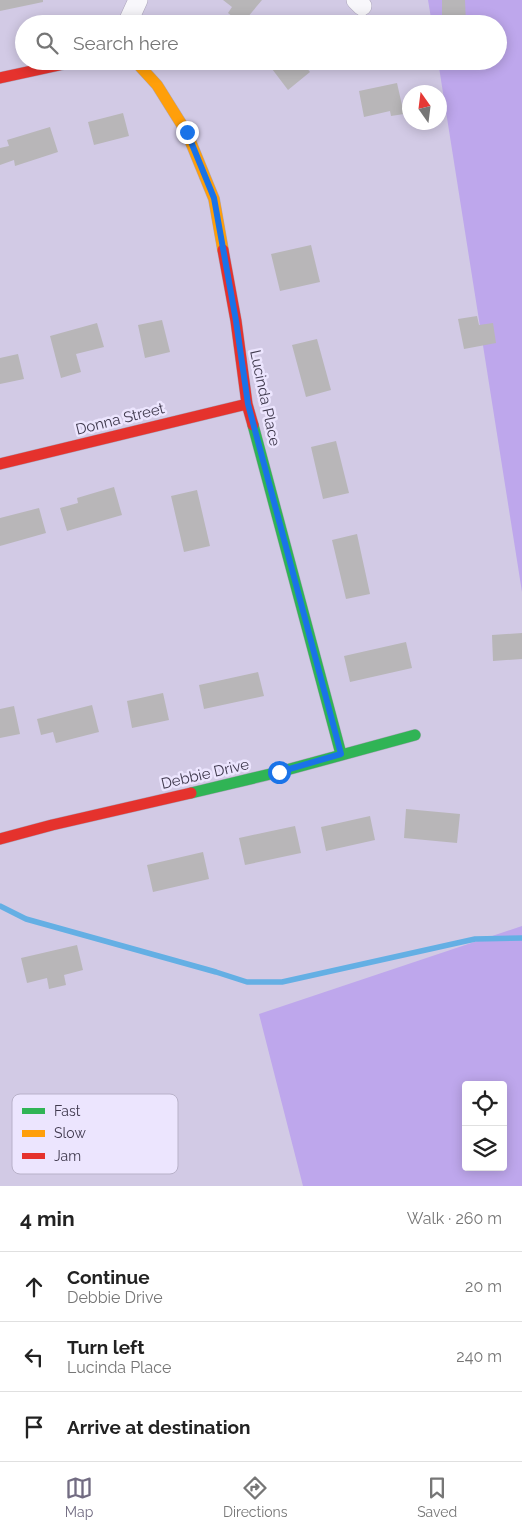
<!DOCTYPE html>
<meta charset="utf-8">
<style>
:root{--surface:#fff;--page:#f2f2f2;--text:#222;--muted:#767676;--line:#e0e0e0;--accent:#726c82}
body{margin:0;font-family:Raleway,sans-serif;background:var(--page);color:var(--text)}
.controls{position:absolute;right:15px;bottom:15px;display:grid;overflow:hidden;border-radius:5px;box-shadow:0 2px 12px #0003}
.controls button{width:45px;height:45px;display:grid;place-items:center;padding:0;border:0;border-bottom:1px solid var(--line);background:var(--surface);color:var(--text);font:25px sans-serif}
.compass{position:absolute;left:402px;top:85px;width:45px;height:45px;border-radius:50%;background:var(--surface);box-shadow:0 2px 12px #0003;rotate:346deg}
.stop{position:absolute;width:15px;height:15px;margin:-11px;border:4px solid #1a73e8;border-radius:50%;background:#fff}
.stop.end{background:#1a73e8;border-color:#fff;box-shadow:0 1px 5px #0008}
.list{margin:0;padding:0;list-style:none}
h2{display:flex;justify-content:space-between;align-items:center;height:65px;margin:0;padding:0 20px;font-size:21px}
h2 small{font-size:16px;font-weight:400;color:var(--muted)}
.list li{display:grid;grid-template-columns:32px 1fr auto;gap:15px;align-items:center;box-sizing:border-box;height:70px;padding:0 20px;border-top:1px solid var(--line)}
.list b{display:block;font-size:19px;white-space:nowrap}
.list p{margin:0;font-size:16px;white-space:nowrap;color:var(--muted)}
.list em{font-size:16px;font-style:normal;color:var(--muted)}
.icon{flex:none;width:28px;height:28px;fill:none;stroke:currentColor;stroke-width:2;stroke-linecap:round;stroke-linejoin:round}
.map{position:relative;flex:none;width:522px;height:1186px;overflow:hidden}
.search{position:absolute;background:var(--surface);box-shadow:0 2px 12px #0003;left:15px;right:15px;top:15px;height:55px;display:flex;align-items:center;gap:12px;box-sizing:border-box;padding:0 18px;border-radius:28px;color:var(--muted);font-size:19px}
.sheet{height:275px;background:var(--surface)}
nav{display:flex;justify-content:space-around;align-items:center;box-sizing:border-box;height:70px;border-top:1px solid var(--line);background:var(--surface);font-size:14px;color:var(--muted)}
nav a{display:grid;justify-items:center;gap:2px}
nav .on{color:var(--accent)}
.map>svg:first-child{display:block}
.green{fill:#bea7ec;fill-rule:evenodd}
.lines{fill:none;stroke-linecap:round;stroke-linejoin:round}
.stream{stroke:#64afe4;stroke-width:5.5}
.building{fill:#b8b6b8}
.street-casing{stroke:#aca5ba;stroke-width:20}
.fast-casing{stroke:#aca5ba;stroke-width:12}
.slow-casing{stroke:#aca5ba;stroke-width:12}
.jam-casing{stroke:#aca5ba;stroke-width:12}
.street{stroke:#f8f7fb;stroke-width:19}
.fast{stroke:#30b455;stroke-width:11}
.slow{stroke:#ff9f0a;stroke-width:11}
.jam{stroke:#e5322d;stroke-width:11}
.route{stroke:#1a73e8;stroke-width:6}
.labels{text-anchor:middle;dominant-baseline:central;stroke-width:5;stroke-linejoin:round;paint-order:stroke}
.street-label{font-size:15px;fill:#3f394d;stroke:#ece5fe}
.key{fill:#ece5fe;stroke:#b8b1c9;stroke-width:1}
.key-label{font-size:14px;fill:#3f394d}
</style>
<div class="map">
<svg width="522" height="1186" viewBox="0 0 522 1186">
<rect width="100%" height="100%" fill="#d2cae5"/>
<path class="green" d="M 428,0 L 522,0 L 522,592 L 438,61 L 498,61 L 498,24 L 432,24 Z
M 522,926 L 522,1186 L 303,1186 L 259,1014 ZM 466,1085 L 503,1085 L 503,1167 L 466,1167 Z"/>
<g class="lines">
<path class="stream" d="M 0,906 L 26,919 L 216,972 L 247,982 L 282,982 L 475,939 L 522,938"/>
</g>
<path class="building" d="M 0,0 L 43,0 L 43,2 L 0,11 Z
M 223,0 L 262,0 L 242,24 L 228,13 L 232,7 Z
M 442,0 L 465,0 L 466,23 L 442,24 Z
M 266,61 L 301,61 L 310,72 L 288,90 Z
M 397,83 L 404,114 L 391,116 L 390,111 L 364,117 L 359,91 Z
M 123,113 L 129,136 L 94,145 L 88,122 Z
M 50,127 L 58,152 L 15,166 L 14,160 L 0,165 L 0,148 L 9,146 L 7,140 Z
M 311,245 L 320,282 L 280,291 L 271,254 Z
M 477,316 L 479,325 L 493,323 L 496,343 L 464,349 L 458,319 Z
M 162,320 L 170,352 L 145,358 L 138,325 Z
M 97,323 L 104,347 L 76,354 L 81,372 L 61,378 L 50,336 Z
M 317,339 L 331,390 L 306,397 L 292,345 Z
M 18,354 L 24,379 L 0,384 L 0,358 Z
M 336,441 L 349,493 L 323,499 L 311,447 Z
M 114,487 L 122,515 L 67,531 L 60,508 L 78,503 L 77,498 Z
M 197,490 L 210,546 L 184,552 L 171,496 Z
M 39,508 L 46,533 L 0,546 L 0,518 Z
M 357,534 L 370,594 L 346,599 L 332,540 Z
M 522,633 L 522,659 L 493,661 L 492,635 Z
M 406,642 L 412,668 L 350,682 L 344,656 Z
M 258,672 L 264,696 L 204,709 L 199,685 Z
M 163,693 L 169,720 L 132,728 L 127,701 Z
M 92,705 L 99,732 L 56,743 L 53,732 L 41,735 L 37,719 Z
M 14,706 L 20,734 L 0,738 L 0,709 Z
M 406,809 L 460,814 L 457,843 L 404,838 Z
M 370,816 L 375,840 L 326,851 L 321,827 Z
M 295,826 L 301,853 L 245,865 L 239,838 Z
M 203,852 L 209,879 L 153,892 L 147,865 Z
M 77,945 L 83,970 L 64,975 L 66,985 L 49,989 L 47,978 L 27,983 L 21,958 Z"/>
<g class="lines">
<defs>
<path id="street" d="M 356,0 L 362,6
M 127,24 L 138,0"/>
<path id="fast" d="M 253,425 L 341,754
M 191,793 L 279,772 L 415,735"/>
<path id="slow" d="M 135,61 L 157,85 L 187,133 L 214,199 L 223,250"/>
<path id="jam" d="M 0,78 L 78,61
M 223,250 L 236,321 L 247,404 L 253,425
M 0,464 L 247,404
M 0,839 L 52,825 L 191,793"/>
</defs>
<use href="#street" class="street-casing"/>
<use href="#fast" class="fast-casing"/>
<use href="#slow" class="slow-casing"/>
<use href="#jam" class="jam-casing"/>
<use href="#street" class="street"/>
<use href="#fast" class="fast"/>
<use href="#slow" class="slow"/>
<use href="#jam" class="jam"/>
</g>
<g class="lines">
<path class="route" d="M 187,132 L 214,198 L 236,321 L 248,404 L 341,754 L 279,772"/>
</g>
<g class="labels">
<g class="street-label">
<text transform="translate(265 398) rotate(78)">Lucinda Place</text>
<text transform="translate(120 419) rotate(-14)">Donna Street</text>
<text transform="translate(205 774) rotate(-13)">Debbie Drive</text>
</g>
</g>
<rect x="12" y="1094" width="166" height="80" rx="8" class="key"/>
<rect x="22" y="1108" width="23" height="6" fill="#30b455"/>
<rect x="22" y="1130" width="23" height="7" fill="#ff9f0a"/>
<rect x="22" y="1153" width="23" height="6" fill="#e5322d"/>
<g class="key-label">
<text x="54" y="1116">Fast</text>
<text x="54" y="1138">Slow</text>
<text x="54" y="1161">Jam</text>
</g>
</svg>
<div class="controls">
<button><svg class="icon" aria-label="locate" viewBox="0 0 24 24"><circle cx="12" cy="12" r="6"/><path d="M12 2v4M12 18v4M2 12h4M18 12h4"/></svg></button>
<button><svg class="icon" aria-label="layers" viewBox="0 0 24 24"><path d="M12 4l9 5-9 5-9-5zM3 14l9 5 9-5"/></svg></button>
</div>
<svg class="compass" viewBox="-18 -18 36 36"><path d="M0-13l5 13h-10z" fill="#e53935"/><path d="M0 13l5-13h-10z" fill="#767676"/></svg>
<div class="stop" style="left:279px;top:772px"></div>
<div class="stop end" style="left:187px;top:132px"></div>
<div class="search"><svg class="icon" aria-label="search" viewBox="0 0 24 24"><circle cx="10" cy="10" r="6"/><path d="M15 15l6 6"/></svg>Search here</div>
</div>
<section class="sheet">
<h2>4 min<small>Walk · 260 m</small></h2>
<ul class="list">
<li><svg class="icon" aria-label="ahead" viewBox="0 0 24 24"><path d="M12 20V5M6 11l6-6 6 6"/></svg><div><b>Continue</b><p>Debbie Drive</p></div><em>20 m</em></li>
<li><svg class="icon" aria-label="left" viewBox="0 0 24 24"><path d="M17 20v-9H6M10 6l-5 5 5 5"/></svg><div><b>Turn left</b><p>Lucinda Place</p></div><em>240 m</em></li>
<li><svg class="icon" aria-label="arrive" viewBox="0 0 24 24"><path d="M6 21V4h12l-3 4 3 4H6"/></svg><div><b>Arrive at destination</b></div></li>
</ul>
</section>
<nav>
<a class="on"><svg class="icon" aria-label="map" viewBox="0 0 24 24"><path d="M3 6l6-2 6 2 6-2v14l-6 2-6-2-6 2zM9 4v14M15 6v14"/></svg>Map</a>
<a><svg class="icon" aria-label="directions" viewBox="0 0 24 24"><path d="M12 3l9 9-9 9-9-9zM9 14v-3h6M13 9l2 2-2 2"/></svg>Directions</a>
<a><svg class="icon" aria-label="saved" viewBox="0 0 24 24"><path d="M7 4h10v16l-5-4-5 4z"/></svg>Saved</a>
</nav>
